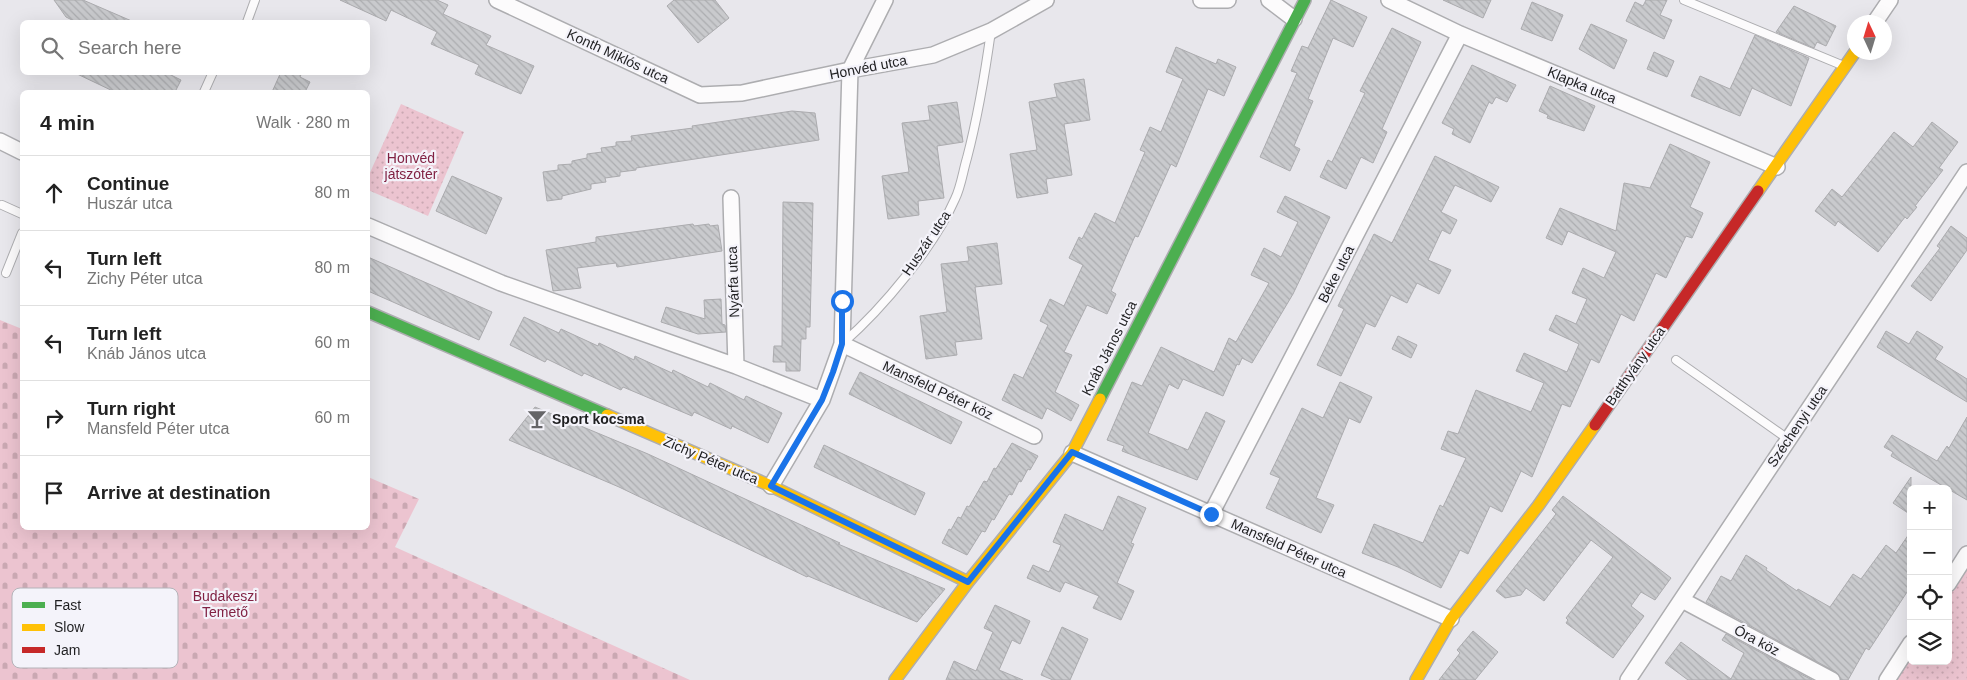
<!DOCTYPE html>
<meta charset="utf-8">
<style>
:root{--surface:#fff;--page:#f2f2f2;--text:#222;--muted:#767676;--line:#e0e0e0}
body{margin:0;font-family:Arial,sans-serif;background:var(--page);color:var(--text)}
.controls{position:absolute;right:15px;bottom:15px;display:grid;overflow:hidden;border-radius:8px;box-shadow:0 5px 20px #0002}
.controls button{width:45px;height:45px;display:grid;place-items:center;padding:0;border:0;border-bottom:1px solid var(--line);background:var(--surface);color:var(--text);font:25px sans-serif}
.compass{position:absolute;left:1847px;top:15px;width:45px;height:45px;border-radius:50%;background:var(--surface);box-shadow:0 5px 20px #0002;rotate:356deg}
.stop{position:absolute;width:15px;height:15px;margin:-11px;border:4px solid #1a73e8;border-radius:50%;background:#fff}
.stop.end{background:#1a73e8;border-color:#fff;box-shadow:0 1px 5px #0008}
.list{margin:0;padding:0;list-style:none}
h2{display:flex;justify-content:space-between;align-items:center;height:65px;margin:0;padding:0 20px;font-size:21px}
h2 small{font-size:16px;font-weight:400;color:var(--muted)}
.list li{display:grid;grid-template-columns:32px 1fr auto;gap:15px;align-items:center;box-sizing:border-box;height:75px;padding:0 20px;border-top:1px solid var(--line)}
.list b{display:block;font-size:19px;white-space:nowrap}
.list p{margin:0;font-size:16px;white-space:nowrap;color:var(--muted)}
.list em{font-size:16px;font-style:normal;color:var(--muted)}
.icon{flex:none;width:28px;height:28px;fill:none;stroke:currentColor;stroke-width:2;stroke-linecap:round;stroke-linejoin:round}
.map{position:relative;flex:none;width:1967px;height:680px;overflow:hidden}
.search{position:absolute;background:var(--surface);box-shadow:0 5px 20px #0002;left:20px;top:20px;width:350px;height:55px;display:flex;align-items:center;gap:12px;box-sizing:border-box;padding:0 18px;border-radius:8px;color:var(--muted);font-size:19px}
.panel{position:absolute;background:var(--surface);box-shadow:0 5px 20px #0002;left:20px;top:90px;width:350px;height:440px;border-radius:8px}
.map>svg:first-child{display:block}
.cemetery{fill:url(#cemetery-stones)}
.park{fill:url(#park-dots)}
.building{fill:url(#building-back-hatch);stroke:#ababae}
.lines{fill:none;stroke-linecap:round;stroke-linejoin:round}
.lane-casing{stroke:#adadb0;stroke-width:10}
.street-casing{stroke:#adadb0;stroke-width:18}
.fast-casing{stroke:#adadb0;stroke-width:14}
.slow-casing{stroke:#adadb0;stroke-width:14}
.jam-casing{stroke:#adadb0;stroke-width:14}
.lane{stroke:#fcfbfc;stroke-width:8}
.street{stroke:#fcfbfc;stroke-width:15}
.fast{stroke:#4caf50;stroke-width:11}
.slow{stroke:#ffc107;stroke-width:11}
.jam{stroke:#c62828;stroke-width:11}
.route{stroke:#1a73e8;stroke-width:6}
.labels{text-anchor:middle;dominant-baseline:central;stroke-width:4.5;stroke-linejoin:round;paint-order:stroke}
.street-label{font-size:14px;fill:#1f1f21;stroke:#f4f3fa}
.park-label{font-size:14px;fill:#812243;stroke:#f4f3fa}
.poi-label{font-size:14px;font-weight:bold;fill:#1f1f21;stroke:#f4f3fa;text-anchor:start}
.key{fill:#f4f3fa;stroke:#b4b3b9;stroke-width:1}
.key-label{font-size:14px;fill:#1f1f21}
</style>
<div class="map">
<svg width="1967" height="680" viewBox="0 0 1967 680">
<defs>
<pattern id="cemetery-stones" width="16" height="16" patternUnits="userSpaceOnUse" patternTransform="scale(1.25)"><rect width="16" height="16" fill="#ecc4d0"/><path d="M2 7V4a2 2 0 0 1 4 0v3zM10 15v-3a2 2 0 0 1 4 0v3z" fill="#caa8b2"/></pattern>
<pattern id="park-dots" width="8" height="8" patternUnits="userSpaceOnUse" patternTransform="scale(1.25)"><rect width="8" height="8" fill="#ecc4d0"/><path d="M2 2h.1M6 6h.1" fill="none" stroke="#caa8b2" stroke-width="1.8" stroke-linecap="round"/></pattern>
<pattern id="building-back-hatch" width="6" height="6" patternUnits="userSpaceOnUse" patternTransform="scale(1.25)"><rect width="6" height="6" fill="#c9cacd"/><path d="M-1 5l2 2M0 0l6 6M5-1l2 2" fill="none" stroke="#acadb0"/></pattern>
</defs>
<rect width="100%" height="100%" fill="#e8e7ec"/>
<path class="cemetery" d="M 0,320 L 22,329 L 22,528 L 368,528 L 368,477 L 419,499 L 395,547 L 690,680 L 0,680 Z"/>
<path class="park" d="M 401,104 L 464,132 L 428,216 L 368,190 L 368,177 Z
M 1967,554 L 1967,680 L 1887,680 L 1911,643 L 1911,661 L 1948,661 L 1948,584 Z"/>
<path class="building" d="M 54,0 L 83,0 L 134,22 L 76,22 L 66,17 Z
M 340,0 L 437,0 L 448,5 L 443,14 L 491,36 L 486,45 L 534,66 L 521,94 L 475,74 L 479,65 L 431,44 L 437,32 L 391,10 L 386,21 Z
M 674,0 L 715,0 L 729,18 L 698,43 L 667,6 Z
M 1331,0 L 1367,17 L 1353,47 L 1333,38 L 1308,99 L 1313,101 L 1294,146 L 1300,149 L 1290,171 L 1260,157 L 1297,73 L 1291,71 L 1302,46 L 1308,48 Z
M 1443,0 L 1491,0 L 1483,18 Z
M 1646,0 L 1667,0 L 1660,15 L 1672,20 L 1664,39 L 1626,21 L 1635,2 L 1643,6 Z
M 1532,2 L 1563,15 L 1552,41 L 1521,29 Z
M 1794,6 L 1836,26 L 1826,46 L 1817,42 L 1814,48 L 1776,32 Z
M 1591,24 L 1627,40 L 1614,69 L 1579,49 Z
M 1392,28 L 1421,42 L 1382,129 L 1387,132 L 1373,163 L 1361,157 L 1346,189 L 1320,177 L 1328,160 L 1332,162 L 1365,93 L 1360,91 Z
M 1755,35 L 1809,58 L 1791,106 L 1752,88 L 1740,116 L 1691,96 L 1700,76 L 1730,89 Z
M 1176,47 L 1216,64 L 1218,59 L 1236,67 L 1224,96 L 1208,89 L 1176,167 L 1171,164 L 1138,237 L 1135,236 L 1111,291 L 1116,294 L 1107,314 L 1087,305 L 1064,352 L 1072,355 L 1055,392 L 1079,405 L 1071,421 L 1047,408 L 1042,419 L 1002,400 L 1014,374 L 1023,378 L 1048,325 L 1040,321 L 1050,299 L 1064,306 L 1083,265 L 1069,258 L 1079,237 L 1082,239 L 1095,213 L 1115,223 L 1145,152 L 1140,150 L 1150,127 L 1161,132 L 1183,79 L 1166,72 Z
M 1654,52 L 1674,61 L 1667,77 L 1647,69 Z
M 1472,65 L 1516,85 L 1507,102 L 1496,97 L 1492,104 L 1489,102 L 1470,143 L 1452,134 L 1454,129 L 1442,123 Z
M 73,72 L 165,72 L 181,80 L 175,92 L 115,92 Z
M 281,72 L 302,72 L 300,77 L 310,82 L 305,92 L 272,92 Z
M 1084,79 L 1090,120 L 1064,124 L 1072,175 L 1046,179 L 1048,193 L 1017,198 L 1010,154 L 1037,150 L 1029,102 L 1057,97 L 1054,84 Z
M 1550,86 L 1595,106 L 1584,131 L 1547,118 L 1548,115 L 1539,111 Z
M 957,102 L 963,142 L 937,146 L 944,198 L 918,201 L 919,215 L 888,219 L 882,176 L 909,172 L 902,123 L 930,120 L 928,106 Z
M 792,111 L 815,113 L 819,140 L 636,168 L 636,170 L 620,172 L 620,176 L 605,178 L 606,182 L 591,184 L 591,189 L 562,196 L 562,199 L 547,201 L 543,172 L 558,170 L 558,165 L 572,164 L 572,161 L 587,158 L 587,154 L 602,152 L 601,148 L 616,146 L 616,142 L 632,141 L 631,136 L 693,128 L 692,126 Z
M 1932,122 L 1958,142 L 1939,168 L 1943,170 L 1915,206 L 1917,207 L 1907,219 L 1905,217 L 1878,252 L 1838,221 L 1835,226 L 1815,211 L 1832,189 L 1842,197 L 1894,132 L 1913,147 Z
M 1670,144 L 1710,162 L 1690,207 L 1703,213 L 1692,238 L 1686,236 L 1666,278 L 1656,273 L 1634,321 L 1621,314 L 1599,363 L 1591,359 L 1570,407 L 1562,404 L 1532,477 L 1521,471 L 1502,512 L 1490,506 L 1468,554 L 1460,550 L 1441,588 L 1398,567 L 1362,553 L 1374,524 L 1423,543 L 1440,505 L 1443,507 L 1466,458 L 1441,449 L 1448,431 L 1458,434 L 1476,390 L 1531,412 L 1544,383 L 1516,371 L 1524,353 L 1567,372 L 1579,344 L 1549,330 L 1556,315 L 1576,324 L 1587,299 L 1572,293 L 1583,268 L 1604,278 L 1616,252 L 1568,231 L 1562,245 L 1546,238 L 1560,208 L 1616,231 L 1624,183 L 1650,188 Z
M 1435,156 L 1499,187 L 1491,202 L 1455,185 L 1441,212 L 1457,220 L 1450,234 L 1442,230 L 1428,260 L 1451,270 L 1439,294 L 1417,283 L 1407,303 L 1391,295 L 1375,327 L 1366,323 L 1341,376 L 1317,365 L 1344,309 L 1338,306 L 1374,234 L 1392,243 Z
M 452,176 L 502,198 L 486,234 L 436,211 Z
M 1285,196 L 1330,217 L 1293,294 L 1252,363 L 1242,358 L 1239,365 L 1237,364 L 1223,396 L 1183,379 L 1178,389 L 1169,384 L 1148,433 L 1188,450 L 1206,412 L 1225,421 L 1197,480 L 1122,451 L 1124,446 L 1107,440 L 1132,382 L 1142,386 L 1161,347 L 1214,372 L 1229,338 L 1236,342 L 1269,283 L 1251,275 L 1264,248 L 1281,257 L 1298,222 L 1277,212 Z
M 783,202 L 813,203 L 810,327 L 806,327 L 806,339 L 801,339 L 800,371 L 786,371 L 786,362 L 773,362 L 774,346 L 782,346 Z
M 693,224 L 694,226 L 709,224 L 710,226 L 718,225 L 722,251 L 617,267 L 616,263 L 577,268 L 581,288 L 553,291 L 546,250 L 596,242 L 596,237 Z
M 1951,226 L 1967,238 L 1967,250 L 1931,301 L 1911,286 L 1940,248 L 1937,246 Z
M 997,243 L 1002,284 L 975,287 L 982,339 L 955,342 L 957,355 L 926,359 L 920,316 L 947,312 L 941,264 L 969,261 L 967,247 Z
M 368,257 L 492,312 L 479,340 L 368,291 Z
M 721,299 L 722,324 L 725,325 L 726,332 L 698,334 L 661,322 L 666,307 L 705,319 L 704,300 Z
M 524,317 L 559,333 L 561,329 L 598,346 L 599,343 L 634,360 L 635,356 L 672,373 L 673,370 L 708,387 L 710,383 L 744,400 L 746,396 L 782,413 L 768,443 L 732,426 L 731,429 L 694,412 L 692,416 L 623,387 L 621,390 L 584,373 L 582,376 L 547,359 L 545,362 L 510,345 Z
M 1886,331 L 1909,344 L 1917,331 L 1943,347 L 1935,359 L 1967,379 L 1967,402 L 1877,347 Z
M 1398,336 L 1417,345 L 1411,358 L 1392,349 Z
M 860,372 L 962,422 L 951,444 L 849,394 Z
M 1340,382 L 1372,397 L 1360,423 L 1349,418 L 1316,498 L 1334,505 L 1321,533 L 1266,508 L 1280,478 L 1270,474 L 1302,408 L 1323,418 Z
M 535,407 L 648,454 L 840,543 L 838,544 L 945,589 L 917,622 L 808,576 L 807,577 L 619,487 L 509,440 Z
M 1967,417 L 1967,500 L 1891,456 L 1893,452 L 1884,447 L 1892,435 L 1937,461 L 1947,446 L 1949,448 Z
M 1012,443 L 1038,456 L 1030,470 L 1028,469 L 1021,482 L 1019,481 L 1012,495 L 1009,494 L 994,520 L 992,519 L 985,532 L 982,531 L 967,555 L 942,543 L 949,529 L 951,530 L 958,517 L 961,518 L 967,506 L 969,507 L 984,481 L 987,482 L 994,468 L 996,469 Z
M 824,445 L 925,493 L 915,515 L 814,467 Z
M 1911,477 L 1911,515 L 1893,503 Z
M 1118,496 L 1146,508 L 1131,543 L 1134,544 L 1117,583 L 1134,591 L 1121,620 L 1093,608 L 1099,596 L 1065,582 L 1060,592 L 1027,578 L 1033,565 L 1049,572 L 1061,545 L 1053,542 L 1065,514 L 1103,531 Z
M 1563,496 L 1671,578 L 1655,600 L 1641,592 L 1631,606 L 1644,616 L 1613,658 L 1566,623 L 1568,620 L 1566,618 L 1613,557 L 1591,540 L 1544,601 L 1526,588 L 1521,595 L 1505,598 L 1496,591 L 1556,514 L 1552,510 Z
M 1911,531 L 1911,586 L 1869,650 L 1866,648 L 1848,680 L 1841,680 L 1836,672 L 1706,602 L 1721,576 L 1731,581 L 1746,555 L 1767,568 L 1766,570 L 1797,591 L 1798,589 L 1830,607 L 1853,574 L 1861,579 L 1886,545 L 1896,553 Z
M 995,605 L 1030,621 L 1020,644 L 1012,640 L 999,670 L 1023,680 L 946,680 L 954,661 L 976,671 L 993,632 L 984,628 Z
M 1062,627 L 1088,639 L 1070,680 L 1053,680 L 1041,675 Z
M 1473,631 L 1498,652 L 1475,680 L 1439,680 L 1460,653 L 1457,650 Z
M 1726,634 L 1812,680 L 1688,680 L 1665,663 L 1681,642 L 1731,679 L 1744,653 L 1722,640 Z"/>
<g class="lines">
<defs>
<path id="lane" d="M 1684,0 L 1844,66
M 247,22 L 255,0
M 204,92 L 213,72
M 2,205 L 22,214
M 6,273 L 22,233
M 843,343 C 883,308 934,247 955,199 C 961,187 963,171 967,158 C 978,116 985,74 991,31
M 1676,360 L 1788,439"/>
<path id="street" d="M 497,0 L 700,95 L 742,93 L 850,70 L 933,55 L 991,31 L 1046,0
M 1201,0 L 1228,0
M 1269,0 L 1294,19
M 1389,0 L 1460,34 L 1777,167
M 1875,22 L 1890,0
M 0,141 L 22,152
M 731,198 L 736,366
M 368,226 L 501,283 L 736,366 L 822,400
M 842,344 L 1034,436
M 1072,453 L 1451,619
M 771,486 L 822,400 L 842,344 L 850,70 L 885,0
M 1211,514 L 1460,34
M 1948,584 L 1967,554
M 1682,600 L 1832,680
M 1628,680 L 1967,172
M 1887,680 L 1911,643"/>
<path id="fast" d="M 368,312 L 607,415
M 1100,399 L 1305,0"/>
<path id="slow" d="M 1758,191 L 1855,52
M 607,415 L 771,486 L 968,582
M 895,680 L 968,582 L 1072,453 L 1100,399
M 1416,680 L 1451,619 L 1538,506 L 1595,425"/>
<path id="jam" d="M 1595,425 L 1758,191"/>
</defs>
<use href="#lane" class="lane-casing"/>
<use href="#street" class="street-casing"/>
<use href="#fast" class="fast-casing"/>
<use href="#slow" class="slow-casing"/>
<use href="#jam" class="jam-casing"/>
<use href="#lane" class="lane"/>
<use href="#street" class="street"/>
<use href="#fast" class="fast"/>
<use href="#slow" class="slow"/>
<use href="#jam" class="jam"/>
</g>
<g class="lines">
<path class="route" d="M 842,301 L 842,344 L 833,372 L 822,400 L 771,486 L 968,582 L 1072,452 L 1211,514"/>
</g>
<defs>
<symbol id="bar-bare" viewBox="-9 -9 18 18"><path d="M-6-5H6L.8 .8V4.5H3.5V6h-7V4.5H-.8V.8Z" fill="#656568" stroke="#f4f3fa" stroke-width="2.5" paint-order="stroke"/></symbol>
</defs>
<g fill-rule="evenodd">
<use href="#bar-bare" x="523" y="405" width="28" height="28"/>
</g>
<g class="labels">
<g class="street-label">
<text transform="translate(618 56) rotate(25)">Konth Miklós utca</text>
<text transform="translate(868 67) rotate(-11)">Honvéd utca</text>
<text transform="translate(1582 85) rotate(23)">Klapka utca</text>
<text transform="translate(926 243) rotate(-56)">Huszár utca</text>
<text transform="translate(1336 274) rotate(-63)">Béke utca</text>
<text transform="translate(733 282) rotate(-92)">Nyárfa utca</text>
<text transform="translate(1109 348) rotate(-63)">Knáb János utca</text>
<text transform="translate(1635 366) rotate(-55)">Batthyány utca</text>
<text transform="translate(938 390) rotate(25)">Mansfeld Péter köz</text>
<text transform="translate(1797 426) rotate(-56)">Széchenyi utca</text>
<text transform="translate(711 460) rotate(23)">Zichy Péter utca</text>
<text transform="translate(1289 548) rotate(24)">Mansfeld Péter utca</text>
<text transform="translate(1757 640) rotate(28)">Óra köz</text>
</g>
<g class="park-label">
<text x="411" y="158">Honvéd<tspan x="411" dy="16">játszótér</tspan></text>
<text x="225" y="596">Budakeszi<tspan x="225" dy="16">Temető</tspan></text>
</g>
<g class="poi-label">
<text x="552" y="419">Sport kocsma</text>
</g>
</g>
<rect x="12" y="588" width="166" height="80" rx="8" class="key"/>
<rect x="22" y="602" width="23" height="6" fill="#4caf50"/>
<rect x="22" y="624" width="23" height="7" fill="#ffc107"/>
<rect x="22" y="647" width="23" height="6" fill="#c62828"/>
<g class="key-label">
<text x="54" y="610">Fast</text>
<text x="54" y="632">Slow</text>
<text x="54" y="655">Jam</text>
</g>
</svg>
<div class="controls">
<button>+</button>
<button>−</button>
<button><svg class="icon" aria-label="locate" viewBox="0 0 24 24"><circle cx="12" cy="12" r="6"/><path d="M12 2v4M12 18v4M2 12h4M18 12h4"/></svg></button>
<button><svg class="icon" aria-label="layers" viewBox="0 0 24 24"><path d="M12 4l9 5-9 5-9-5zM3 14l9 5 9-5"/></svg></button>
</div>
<svg class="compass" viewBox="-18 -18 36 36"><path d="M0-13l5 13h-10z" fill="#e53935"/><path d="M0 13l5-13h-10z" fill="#767676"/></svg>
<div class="stop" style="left:842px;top:301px"></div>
<div class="stop end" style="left:1211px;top:514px"></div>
<div class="search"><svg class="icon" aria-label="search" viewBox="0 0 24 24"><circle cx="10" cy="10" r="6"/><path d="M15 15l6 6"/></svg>Search here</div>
<section class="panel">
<h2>4 min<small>Walk · 280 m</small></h2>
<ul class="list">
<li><svg class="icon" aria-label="ahead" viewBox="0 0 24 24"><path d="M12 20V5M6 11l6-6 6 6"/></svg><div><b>Continue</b><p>Huszár utca</p></div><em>80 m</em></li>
<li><svg class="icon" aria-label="left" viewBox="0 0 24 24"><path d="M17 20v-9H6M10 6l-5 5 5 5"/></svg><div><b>Turn left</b><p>Zichy Péter utca</p></div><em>80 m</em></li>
<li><svg class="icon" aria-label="left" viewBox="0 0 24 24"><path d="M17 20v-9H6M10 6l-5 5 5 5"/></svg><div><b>Turn left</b><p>Knáb János utca</p></div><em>60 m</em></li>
<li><svg class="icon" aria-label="right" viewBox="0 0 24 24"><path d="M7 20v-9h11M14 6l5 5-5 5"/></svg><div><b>Turn right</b><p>Mansfeld Péter utca</p></div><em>60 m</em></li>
<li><svg class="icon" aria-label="arrive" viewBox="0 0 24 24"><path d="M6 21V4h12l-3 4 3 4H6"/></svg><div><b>Arrive at destination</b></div></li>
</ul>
</section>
</div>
